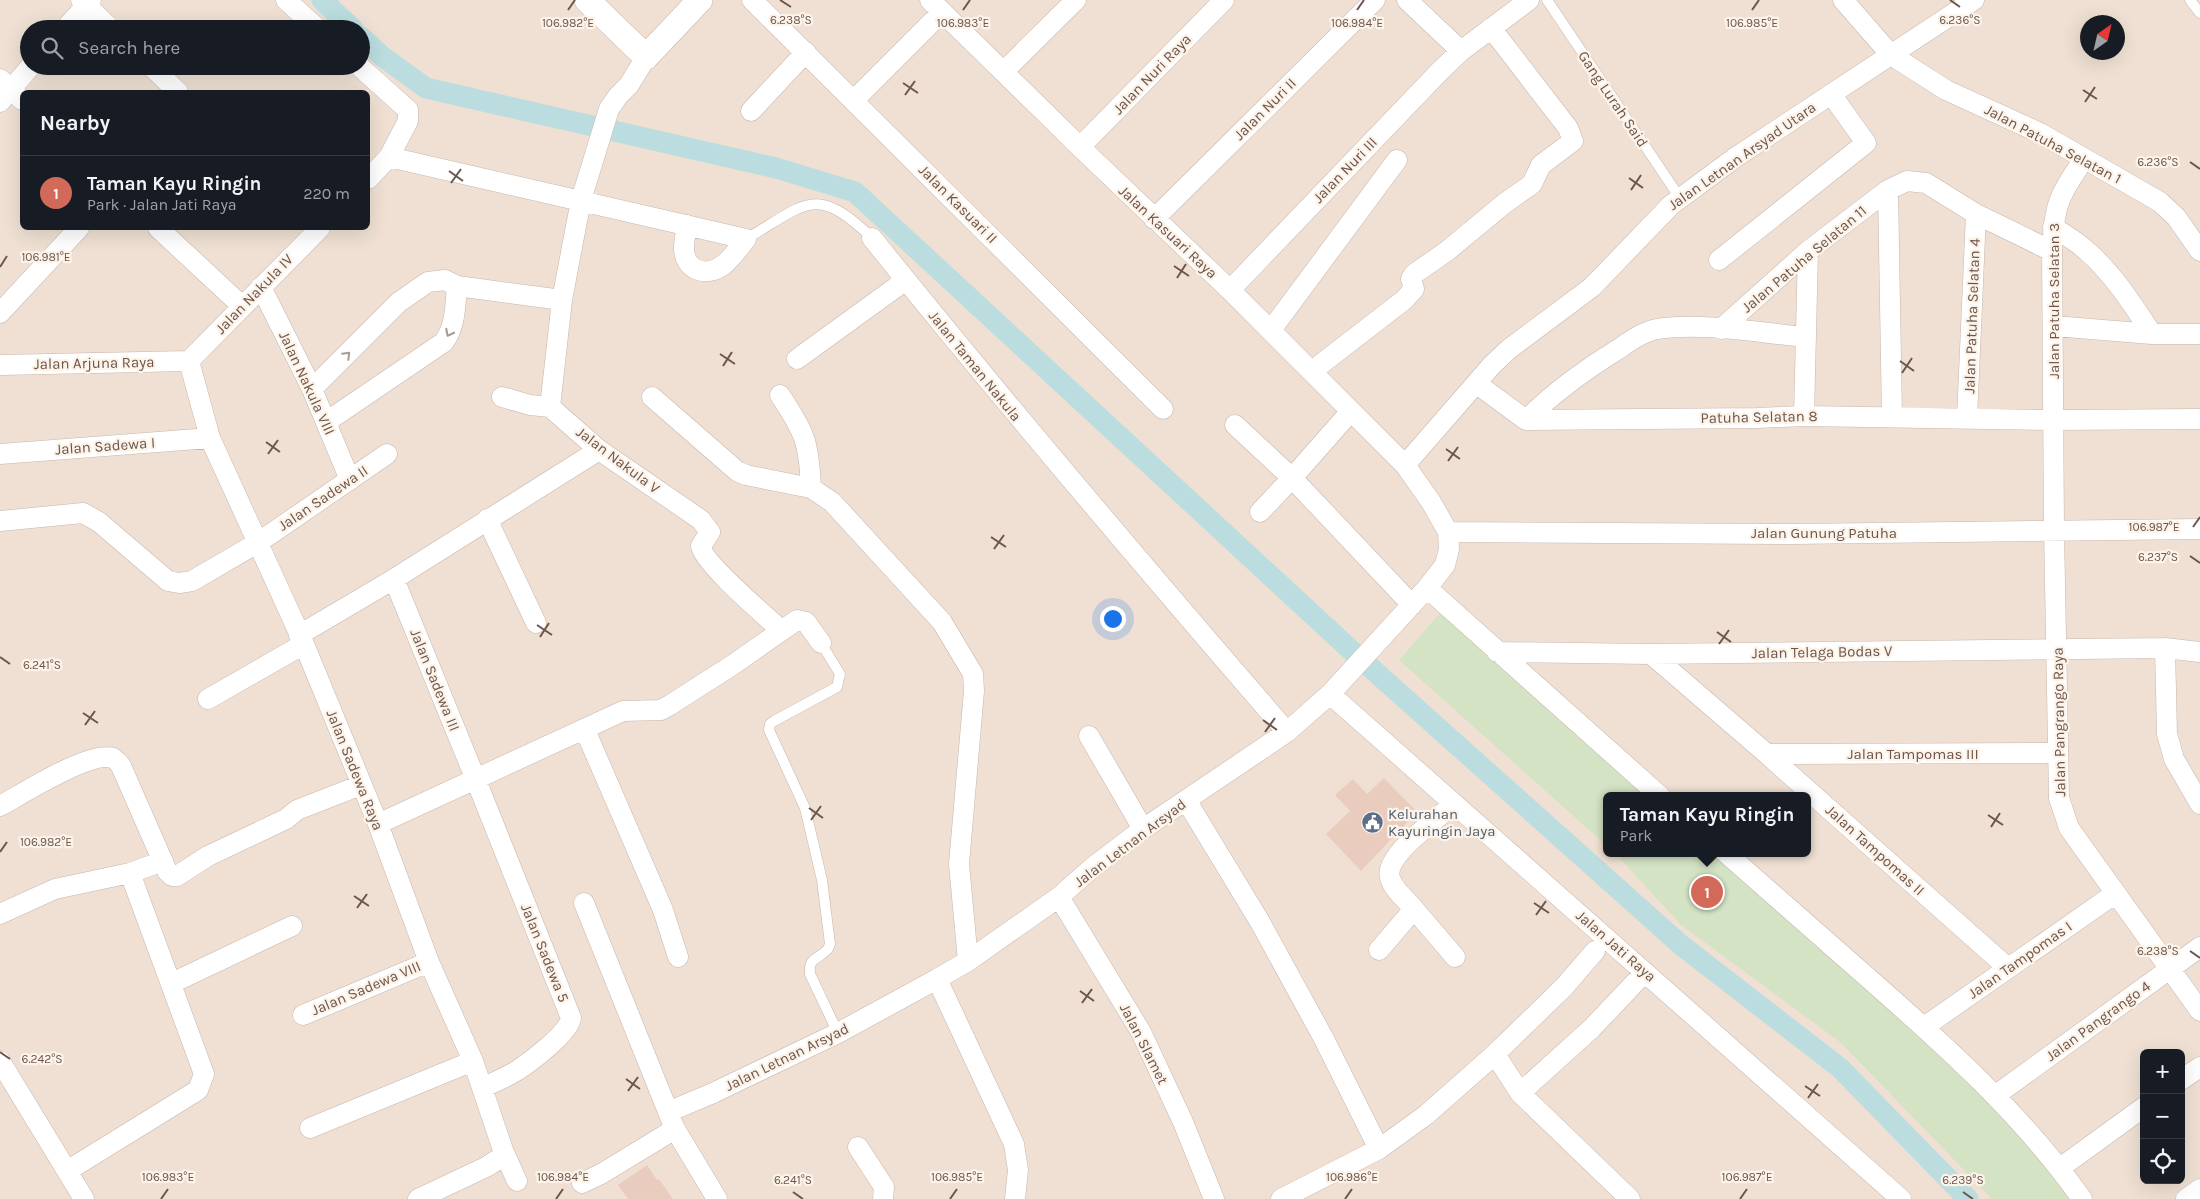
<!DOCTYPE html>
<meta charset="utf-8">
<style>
:root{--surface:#171b24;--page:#242831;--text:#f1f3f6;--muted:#9ea1a6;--line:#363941;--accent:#d26959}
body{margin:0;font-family:Karla,sans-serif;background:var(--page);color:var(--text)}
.controls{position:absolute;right:15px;bottom:15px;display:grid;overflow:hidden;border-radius:8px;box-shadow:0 5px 20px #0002}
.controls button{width:45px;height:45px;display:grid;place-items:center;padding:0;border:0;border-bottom:1px solid var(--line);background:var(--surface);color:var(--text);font:25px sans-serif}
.compass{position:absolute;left:2080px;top:15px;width:45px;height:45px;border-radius:50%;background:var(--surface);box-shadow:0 5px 20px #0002;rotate:34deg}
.you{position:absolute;left:1112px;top:618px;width:18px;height:18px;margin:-12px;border:4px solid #fff;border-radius:50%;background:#1a73e8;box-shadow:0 0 0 8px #1a73e833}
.badge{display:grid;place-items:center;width:32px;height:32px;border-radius:50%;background:var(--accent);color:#fff;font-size:16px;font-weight:700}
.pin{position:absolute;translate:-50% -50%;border:2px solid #fff;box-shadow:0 1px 5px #0006}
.popup{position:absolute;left:1603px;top:792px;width:208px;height:65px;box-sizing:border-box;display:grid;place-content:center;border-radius:8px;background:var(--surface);filter:drop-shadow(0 1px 4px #0005);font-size:16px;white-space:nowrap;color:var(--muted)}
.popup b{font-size:19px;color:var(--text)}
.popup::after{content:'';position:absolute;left:50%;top:100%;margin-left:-10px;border:10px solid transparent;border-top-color:var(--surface)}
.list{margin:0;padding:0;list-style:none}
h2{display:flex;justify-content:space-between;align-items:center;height:65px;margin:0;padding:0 20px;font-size:21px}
h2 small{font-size:16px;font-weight:400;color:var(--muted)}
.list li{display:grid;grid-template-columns:32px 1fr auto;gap:15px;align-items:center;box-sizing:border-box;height:75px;padding:0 20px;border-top:1px solid var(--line)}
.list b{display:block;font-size:19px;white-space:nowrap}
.list p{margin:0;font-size:16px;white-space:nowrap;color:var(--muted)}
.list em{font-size:16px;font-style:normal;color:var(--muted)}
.icon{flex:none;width:28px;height:28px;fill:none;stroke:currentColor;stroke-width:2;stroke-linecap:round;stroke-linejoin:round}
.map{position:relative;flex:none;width:2200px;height:1199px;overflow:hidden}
.search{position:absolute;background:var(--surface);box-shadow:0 5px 20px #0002;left:20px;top:20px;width:350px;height:55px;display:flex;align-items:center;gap:12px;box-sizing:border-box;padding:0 18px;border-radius:28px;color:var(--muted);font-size:19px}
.panel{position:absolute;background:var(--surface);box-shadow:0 5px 20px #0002;left:20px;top:90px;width:350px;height:140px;border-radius:8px}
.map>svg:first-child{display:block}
.residential{fill:#efe0d3;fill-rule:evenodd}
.green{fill:#d4e3c4}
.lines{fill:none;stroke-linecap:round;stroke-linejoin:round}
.canal{stroke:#bbdddf;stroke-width:21}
.building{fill:#eaccbf}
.service-casing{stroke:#c7b6ac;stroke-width:11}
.minor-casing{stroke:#c7b6ac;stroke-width:21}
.tertiary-casing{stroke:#c7b6ac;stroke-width:26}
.service{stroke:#fff;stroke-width:10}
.minor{stroke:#fff;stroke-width:20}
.tertiary{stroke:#fff;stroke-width:25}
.oneway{stroke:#a79994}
.ticks{fill:none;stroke:#6d554d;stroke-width:2}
.labels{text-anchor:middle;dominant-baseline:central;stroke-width:4.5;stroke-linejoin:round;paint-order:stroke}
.street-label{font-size:15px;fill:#6d554d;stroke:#fcf3e9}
.service-label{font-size:15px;fill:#4e5e75;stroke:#fcf3e9;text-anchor:start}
.ticks-label{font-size:12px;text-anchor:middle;fill:#6d554d;stroke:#fcf3e9;stroke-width:4.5;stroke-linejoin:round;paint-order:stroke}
</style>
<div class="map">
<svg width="2200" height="1199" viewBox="0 0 2200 1199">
<rect width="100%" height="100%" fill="#f8eee3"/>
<path class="residential" d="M 0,0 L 2200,0 L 2200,1199 L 0,1199 ZM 2088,22 L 2118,22 L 2118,52 L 2088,52 ZM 29,29 L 361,29 L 361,66 L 29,66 ZM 22,92 L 368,92 L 368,228 L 22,228 ZM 1607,796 L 1807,796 L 1807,853 L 1607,853 ZM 2144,1053 L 2181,1053 L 2181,1180 L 2144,1180 Z"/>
<path class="green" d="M 1441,612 L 1652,796 L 1607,796 L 1607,846 L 1399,660 Z
M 1615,853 L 1718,853 L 1930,1038 L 2079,1199 L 1992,1199 L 1840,1042 L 1681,925 Z"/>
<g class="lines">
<path class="canal" d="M 322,0 L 353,29
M 361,37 L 383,57 L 426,88 L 776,168 L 855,192 L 1353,652 L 1681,945 L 1840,1068 L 1968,1199"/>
</g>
<path class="building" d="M 1384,778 L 1417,812 L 1361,871 L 1326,834 L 1350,811 L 1335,795 L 1353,779 L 1367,794 Z
M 647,1165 L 657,1180 L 659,1179 L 673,1199 L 628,1199 L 618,1185 Z"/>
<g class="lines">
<defs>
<path id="service" d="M 1547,0 L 1680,198
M 2190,0 L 2200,13
M 746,239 C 806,204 815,183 872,238
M 821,643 L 840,674 L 837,687 L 774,721 L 770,724 L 769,730 L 805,808 L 822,880 L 830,944 L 828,949 C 818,960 808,957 810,974 L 838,1033"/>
<path id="minor" d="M 81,0 L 111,29
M 286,0 L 318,29
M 752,0 L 1163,409
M 1407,0 L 1461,51
M 1843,0 L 1891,55 L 1946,90 L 2040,133 L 2160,202 L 2176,217 L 2200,251
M 65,29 L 91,0
M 151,66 L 178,92
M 359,66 L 408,110 L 408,121 L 389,157 L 368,179
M 1004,71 L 1076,0
M 0,79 L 22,100
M 854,100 L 942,12
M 0,102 L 31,66
M 751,111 L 806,52
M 1080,147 L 1224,0
M 389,157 L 746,239 C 739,248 732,258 723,265 C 706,278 684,270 684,248 C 684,240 686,232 687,225
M 2084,159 C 2058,197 2054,205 2052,251 L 2054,530 L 2059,798 L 2069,828 L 2200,1011
M 1888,190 L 1892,417
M 1154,219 L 1375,0
M 2053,227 C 2065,235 2078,242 2088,252 C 2114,275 2133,305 2152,334
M 158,228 L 242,306
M 872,238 C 1007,406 1146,569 1287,732
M 1719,260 L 1866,143 L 1831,94
M 261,287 L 312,389 L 350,480
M 1230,290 L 1440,71 L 1461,51 L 1529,0
M 0,313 L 79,228
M 2054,326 L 2152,334 L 2200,334
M 1721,329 L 1808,251 L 1888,190 L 1907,181 L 1926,183 L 1976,214 L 2052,251
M 1271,330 L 1397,160
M 797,359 L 906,280
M 189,361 L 210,438 L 304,644 L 378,824 L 429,962 L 473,1061 L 503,1150 L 517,1181
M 189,361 L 320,228
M 0,365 L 189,361
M 1312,371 L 1404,300 L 1414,289 L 1411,279 L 1414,274 L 1447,251 L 1505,203 L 1532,184 L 1541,165 L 1573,141 L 1568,128 L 1491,28
M 1477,384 L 1526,420 L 1758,418 L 1804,416 L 2054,420 L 2200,419
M 312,389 L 399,302 L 428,282 L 445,280 L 457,286 L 562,300
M 780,395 C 805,433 809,442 811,488
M 502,397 L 530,405 L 550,407
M 652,397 L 737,471 L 746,475 L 811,488 L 832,502 L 942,622 L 973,674 L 974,691 L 959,864 L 968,961
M 550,407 L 562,300 L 581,200 L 609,109 L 618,96 L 629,85 L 646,57
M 550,407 L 599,450 L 701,520 L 710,532 L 701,546 C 702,562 767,617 781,630
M 1804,416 L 1808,251
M 1967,418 L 1976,214
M 1526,420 C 1554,392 1583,371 1617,350 C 1629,342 1642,332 1657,329 C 1703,322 1760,333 1806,337
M 326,422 L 444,342 C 456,325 455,306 457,286
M 1235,425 L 1292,478 L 1412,605
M 0,454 L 210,438
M 1405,465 L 1492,365 L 1509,349 L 1592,287 L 1671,205 L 1736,157 L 1974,0
M 1260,512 L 1292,478 L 1351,411
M 487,519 L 536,623
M 0,521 L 83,513 L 99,522 L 168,581 L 179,583 L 192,581 L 259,542 L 387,454
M 1448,532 L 1793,534 L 2200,529
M 394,579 L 476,780 L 571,1018 C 570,1032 530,1062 518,1070 C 507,1077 494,1082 482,1088
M 1427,588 L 1660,796
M 299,635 L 394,579 L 599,450
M 2165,648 L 2167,734 L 2174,759 L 2200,804
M 1497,652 L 1651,654 L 2165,648 L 2200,652
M 1651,654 L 1767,754 L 2008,968
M 1330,694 L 1901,1199
M 208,699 L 304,644
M 585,730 L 663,910 L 678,957
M 1089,736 L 1143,829
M 1767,754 L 2058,753
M 1186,800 L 1260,922 L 1324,1039 L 1379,1149
M 0,806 C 22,794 90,750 113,758 C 116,760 119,763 121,766 L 167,871 L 172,876 L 177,876 L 208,856 L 286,819 L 297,810 L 361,785
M 378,824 L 623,711 L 661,710 L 670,705 L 731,666 L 797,620 L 806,622 L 821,643
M 1726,853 C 1776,897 1825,940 1875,984 C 1950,1050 2024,1117 2082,1199
M 1059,897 L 1141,1032 L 1183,1122 L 1214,1199
M 584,903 L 675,1129 L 717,1199
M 1414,909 L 1455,957
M 0,914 L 55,889 L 130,873 L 163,861
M 1379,950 L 1414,909 C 1406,899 1394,891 1390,878 C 1383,856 1438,818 1454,804
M 937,979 L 1014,1144 L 1018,1170 L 1015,1199
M 172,983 L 292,926
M 303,1015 L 429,962
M 1924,1027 L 2116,893
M 1495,1054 L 1520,1093 L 1630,1199
M 0,1061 L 84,1199
M 2181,1080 L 2200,1067
M 1520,1093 L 1592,1028 L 1645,972
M 1996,1095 L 2200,947
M 668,1112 L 713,1093 L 838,1033 L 937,979 L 968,961 L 1059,897 L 1093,867 L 1143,829 L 1287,732 L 1330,694 L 1427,588 L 1445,565 L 1449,549 L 1448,532 L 1431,502 L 1405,465 L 1230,290 L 1080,147 L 930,0
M 310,1128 L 473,1061
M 858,1147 L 884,1187 L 883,1199
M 2060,1168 L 2144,1107
M 67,1171 L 198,1090 L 204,1074 L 130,873
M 582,1183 L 601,1174 L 675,1129
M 418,1199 L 486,1167 L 505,1155
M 1281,1199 L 1379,1149 L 1426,1115 L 1495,1054 L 1564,987 L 1595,951
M 2186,1199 L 2200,1189"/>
<path id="tertiary" d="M 587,0 L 646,57 L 700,0"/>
</defs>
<use href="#service" class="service-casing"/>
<use href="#minor" class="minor-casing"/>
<use href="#tertiary" class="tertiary-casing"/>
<use href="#service" class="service"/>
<use href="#minor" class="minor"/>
<use href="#tertiary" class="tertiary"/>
</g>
<defs><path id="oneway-chevron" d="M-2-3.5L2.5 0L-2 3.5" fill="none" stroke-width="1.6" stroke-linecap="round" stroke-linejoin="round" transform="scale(1.25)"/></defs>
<g class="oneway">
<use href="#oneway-chevron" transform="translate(449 333) rotate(117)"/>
<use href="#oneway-chevron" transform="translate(347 355) rotate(-45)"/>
</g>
<path class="ticks" d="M 780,0 L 791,7M 1950,0 L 1960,7M 568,10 L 575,0M 963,10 L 970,0M 1357,10 L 1364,0M 1752,10 L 1759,0M 903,83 L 918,93M 2083,90 L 2097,99M 905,95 L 915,81M 2085,102 L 2095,87M 2190,162 L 2200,169M 449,171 L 463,181M 1629,178 L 1643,188M 451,183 L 461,169M 1631,190 L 1641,175M 1174,266 L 1189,276M 0,267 L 7,256M 1177,278 L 1186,264M 720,354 L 735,364M 1900,361 L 1914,371M 723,366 L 732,352M 1902,373 L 1912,358M 266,442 L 280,452M 1446,449 L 1460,459M 268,454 L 278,440M 1448,461 L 1458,447M 2193,527 L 2200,517M 991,537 L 1006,547M 994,549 L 1004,535M 2190,556 L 2200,563M 537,625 L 552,635M 1717,632 L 1731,642M 540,637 L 549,623M 1719,644 L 1729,630M 0,657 L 10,664M 83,713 L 98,723M 1263,720 L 1277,730M 85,725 L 95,711M 1265,732 L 1275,718M 809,808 L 823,818M 1988,815 L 2003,825M 811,820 L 821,806M 1991,827 L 2000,813M 0,852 L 7,842M 354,896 L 369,906M 1534,903 L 1549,913M 357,908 L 367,894M 1536,915 L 1546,901M 2190,951 L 2200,958M 1080,991 L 1094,1001M 1082,1003 L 1092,989M 0,1052 L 10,1059M 626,1079 L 640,1089M 1805,1086 L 1820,1096M 628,1091 L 638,1077M 1808,1098 L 1818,1084M 793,1192 L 803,1199M 1963,1192 L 1973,1199M 161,1199 L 168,1189M 556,1199 L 563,1189M 950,1199 L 957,1189M 1345,1199 L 1352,1189M 1740,1199 L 1747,1189"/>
<defs>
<symbol id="civic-disc" viewBox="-11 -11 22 22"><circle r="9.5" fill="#5c6f8a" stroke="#fcf3e9"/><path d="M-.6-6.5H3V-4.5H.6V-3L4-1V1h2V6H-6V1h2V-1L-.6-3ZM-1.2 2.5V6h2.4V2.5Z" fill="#fff"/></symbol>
</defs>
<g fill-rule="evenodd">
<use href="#civic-disc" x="1360" y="810" width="25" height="25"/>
</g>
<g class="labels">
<g class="street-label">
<text transform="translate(1152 74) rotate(-46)">Jalan Nuri Raya</text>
<text transform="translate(1613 99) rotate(56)">Gang Lurah Said</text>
<text transform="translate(1265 109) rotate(-45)">Jalan Nuri II</text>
<text transform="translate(2053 144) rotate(28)">Jalan Patuha Selatan 1</text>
<text transform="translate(1742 156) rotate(-35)">Jalan Letnan Arsyad Utara</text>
<text transform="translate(1345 170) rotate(-46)">Jalan Nuri III</text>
<text transform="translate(958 204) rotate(45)">Jalan Kasuari II</text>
<text transform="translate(1168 232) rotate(43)">Jalan Kasuari Raya</text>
<text transform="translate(1804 259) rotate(-40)">Jalan Patuha Selatan 11</text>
<text transform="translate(254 294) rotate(-46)">Jalan Nakula IV</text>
<text transform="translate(2054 301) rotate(-90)">Jalan Patuha Selatan 3</text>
<text transform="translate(1972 316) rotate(-88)">Jalan Patuha Selatan 4</text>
<text transform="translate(94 363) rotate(-1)">Jalan Arjuna Raya</text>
<text transform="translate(975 366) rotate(51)">Jalan Taman Nakula</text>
<text transform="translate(307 383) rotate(65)">Jalan Nakula VIII</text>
<text transform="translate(1759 417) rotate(-1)">Patuha Selatan 8</text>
<text transform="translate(105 446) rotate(-4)">Jalan Sadewa I</text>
<text transform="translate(618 460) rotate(37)">Jalan Nakula V</text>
<text transform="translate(323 498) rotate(-34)">Jalan Sadewa II</text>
<text x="1824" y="533">Jalan Gunung Patuha</text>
<text transform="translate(1822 652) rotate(-1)">Jalan Telaga Bodas V</text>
<text transform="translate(435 680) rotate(68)">Jalan Sadewa III</text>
<text transform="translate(2059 722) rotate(-91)">Jalan Pangrango Raya</text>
<text x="1913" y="754">Jalan Tampomas III</text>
<text transform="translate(355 770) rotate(68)">Jalan Sadewa Raya</text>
<text transform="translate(1130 843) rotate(-37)">Jalan Letnan Arsyad</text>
<text transform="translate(1875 850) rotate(42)">Jalan Tampomas II</text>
<text transform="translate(1616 946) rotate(41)">Jalan Jati Raya</text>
<text transform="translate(545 953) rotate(68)">Jalan Sadewa 5</text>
<text transform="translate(2020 960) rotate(-35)">Jalan Tampomas I</text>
<text transform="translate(366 988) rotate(-23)">Jalan Sadewa VIII</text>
<text transform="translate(2098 1021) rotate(-36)">Jalan Pangrango 4</text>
<text transform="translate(1144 1044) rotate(63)">Jalan Slamet</text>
<text transform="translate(787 1057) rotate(-26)">Jalan Letnan Arsyad</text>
</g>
<g class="service-label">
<text x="1388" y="814">Kelurahan<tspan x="1388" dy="17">Kayuringin Jaya</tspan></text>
</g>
</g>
<g class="ticks-label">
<text x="791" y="24">6.238°S</text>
<text x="1960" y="24">6.236°S</text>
<text x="568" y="27">106.982°E</text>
<text x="963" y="27">106.983°E</text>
<text x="1752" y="27">106.985°E</text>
<text x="1357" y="27">106.984°E</text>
<text x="2158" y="166">6.236°S</text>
<text x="46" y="261">106.981°E</text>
<text x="2154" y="531">106.987°E</text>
<text x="2158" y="561">6.237°S</text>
<text x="42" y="669">6.241°S</text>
<text x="46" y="846">106.982°E</text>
<text x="2158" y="955">6.238°S</text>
<text x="42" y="1063">6.242°S</text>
<text x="168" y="1181">106.983°E</text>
<text x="563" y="1181">106.984°E</text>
<text x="957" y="1181">106.985°E</text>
<text x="1352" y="1181">106.986°E</text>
<text x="1747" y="1181">106.987°E</text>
<text x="793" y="1184">6.241°S</text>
<text x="1963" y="1184">6.239°S</text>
</g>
</svg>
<div class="controls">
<button>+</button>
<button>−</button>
<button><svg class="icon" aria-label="locate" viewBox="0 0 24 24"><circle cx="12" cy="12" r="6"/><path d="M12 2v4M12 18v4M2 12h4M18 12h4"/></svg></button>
</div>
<svg class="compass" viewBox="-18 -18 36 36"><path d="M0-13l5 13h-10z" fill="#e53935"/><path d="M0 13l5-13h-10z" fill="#9ea1a6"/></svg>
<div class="you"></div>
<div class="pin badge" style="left:1707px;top:892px">1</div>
<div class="popup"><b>Taman Kayu Ringin</b>Park</div>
<div class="search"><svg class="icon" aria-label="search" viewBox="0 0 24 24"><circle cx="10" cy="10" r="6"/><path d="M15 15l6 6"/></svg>Search here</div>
<section class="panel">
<h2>Nearby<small></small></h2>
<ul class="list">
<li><span class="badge">1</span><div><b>Taman Kayu Ringin</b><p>Park · Jalan Jati Raya</p></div><em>220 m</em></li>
</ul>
</section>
</div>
